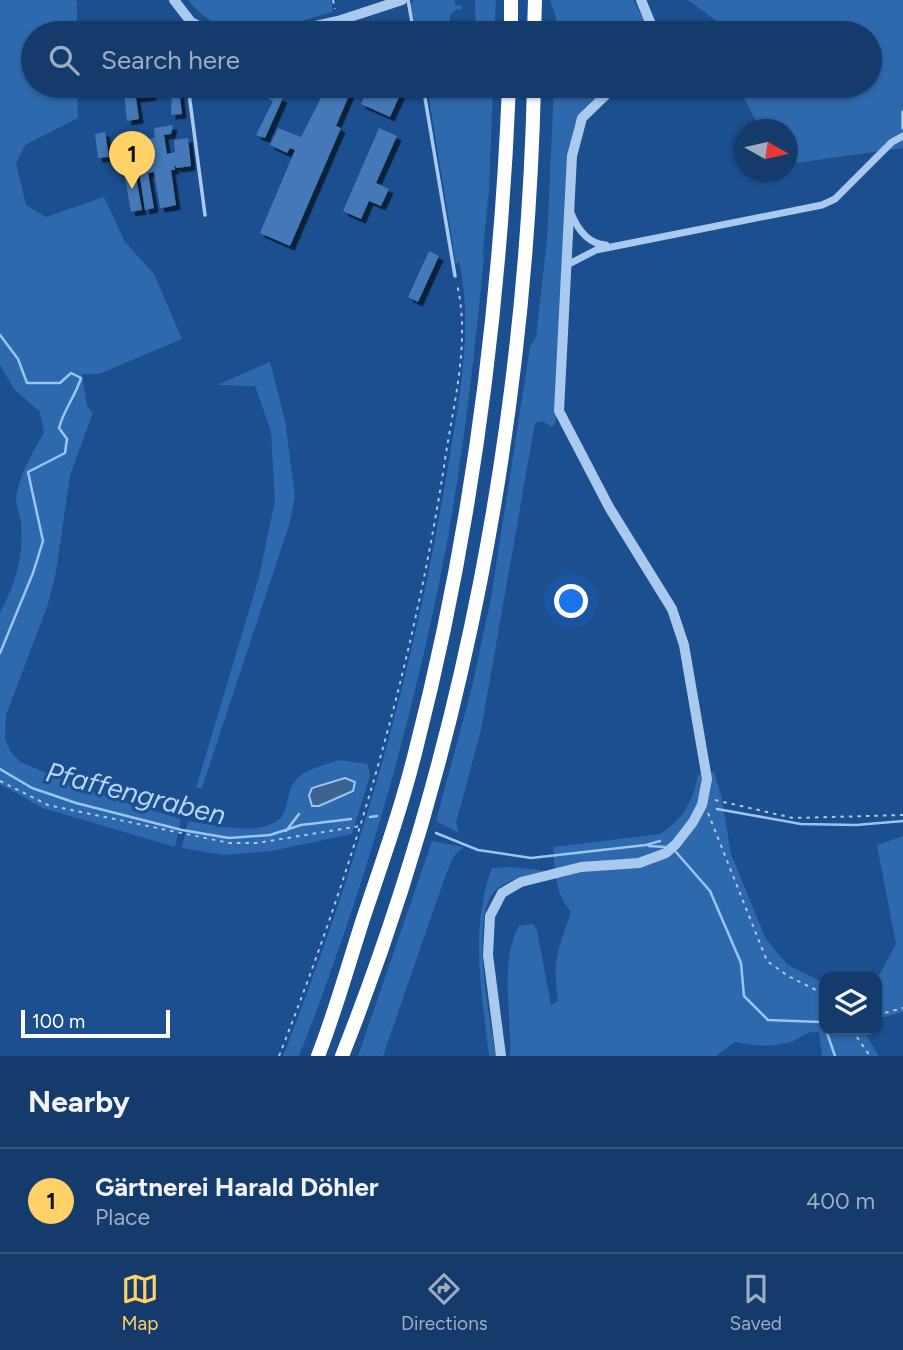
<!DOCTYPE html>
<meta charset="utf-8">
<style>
:root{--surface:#143b6b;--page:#1d4271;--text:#f1f3f6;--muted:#9dadc1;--line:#33557e;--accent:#ffd166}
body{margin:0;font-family:Figtree,sans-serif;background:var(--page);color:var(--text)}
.controls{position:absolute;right:21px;bottom:21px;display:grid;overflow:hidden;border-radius:14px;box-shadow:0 2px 5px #0004}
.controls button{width:63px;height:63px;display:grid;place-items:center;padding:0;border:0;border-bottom:2px solid var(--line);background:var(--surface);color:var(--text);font:35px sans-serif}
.compass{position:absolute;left:735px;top:119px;width:63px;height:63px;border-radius:50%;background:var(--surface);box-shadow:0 2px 5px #0004;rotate:98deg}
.scale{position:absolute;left:21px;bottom:18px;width:149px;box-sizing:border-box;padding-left:7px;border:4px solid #fff;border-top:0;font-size:19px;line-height:24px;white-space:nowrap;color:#fff;-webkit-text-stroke:5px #1b4f8f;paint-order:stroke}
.you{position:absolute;left:572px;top:602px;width:24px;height:24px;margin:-18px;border:5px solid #fff;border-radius:50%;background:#1a73e8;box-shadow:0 0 0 10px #1a73e833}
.badge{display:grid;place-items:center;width:46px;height:46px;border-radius:50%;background:var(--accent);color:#111;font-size:23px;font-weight:700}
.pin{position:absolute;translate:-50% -58px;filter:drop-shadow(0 2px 4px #0008)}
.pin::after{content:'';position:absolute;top:37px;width:24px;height:21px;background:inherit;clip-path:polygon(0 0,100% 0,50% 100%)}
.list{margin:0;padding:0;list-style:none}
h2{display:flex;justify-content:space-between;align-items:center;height:91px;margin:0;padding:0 28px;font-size:30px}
h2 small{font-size:23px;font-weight:400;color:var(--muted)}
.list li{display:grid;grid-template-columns:46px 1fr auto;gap:21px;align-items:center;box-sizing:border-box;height:105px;padding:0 28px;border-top:2px solid var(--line)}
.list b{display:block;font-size:26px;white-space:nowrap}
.list p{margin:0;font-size:23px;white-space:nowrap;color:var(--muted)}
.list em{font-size:23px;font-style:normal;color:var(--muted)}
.icon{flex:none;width:38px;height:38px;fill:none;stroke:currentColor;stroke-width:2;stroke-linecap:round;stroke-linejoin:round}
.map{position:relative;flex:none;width:903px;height:1056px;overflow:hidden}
.search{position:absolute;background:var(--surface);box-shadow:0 2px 5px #0004;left:21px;right:21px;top:21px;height:77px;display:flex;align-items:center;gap:18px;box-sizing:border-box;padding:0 24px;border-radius:38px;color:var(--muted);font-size:26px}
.sheet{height:196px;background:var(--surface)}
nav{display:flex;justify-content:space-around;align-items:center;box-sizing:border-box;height:98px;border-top:2px solid var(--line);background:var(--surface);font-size:19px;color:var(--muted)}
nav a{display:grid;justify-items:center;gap:4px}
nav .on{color:var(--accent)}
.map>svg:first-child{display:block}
.green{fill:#2e69ad}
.water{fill:#3c6290;stroke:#9cc4f0;stroke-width:2}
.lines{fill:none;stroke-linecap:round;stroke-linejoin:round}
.stream{stroke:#9cc4f0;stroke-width:2.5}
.building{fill:#4478b7;filter:url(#shadow)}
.path{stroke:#a9c9ee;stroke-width:2;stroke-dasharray:3.5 5;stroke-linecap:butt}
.service{stroke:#a9c9ee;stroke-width:3.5}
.minor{stroke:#a9c9ee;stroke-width:7}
.tertiary{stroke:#a9c9ee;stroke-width:10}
.motorway{stroke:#fff;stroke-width:14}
.labels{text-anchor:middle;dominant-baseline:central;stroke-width:6;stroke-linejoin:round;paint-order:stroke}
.water-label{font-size:28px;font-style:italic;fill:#b5d3f5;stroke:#1b4f8f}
</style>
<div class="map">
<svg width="903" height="1056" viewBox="0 0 903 1056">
<defs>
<filter id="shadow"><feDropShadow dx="4.5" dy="4.5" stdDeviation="0" flood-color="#0009"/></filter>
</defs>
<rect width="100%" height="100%" fill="#1b4f8f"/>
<path class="green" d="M 0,0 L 76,0 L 77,3 L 77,33 L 33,33 L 33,86 L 77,86 L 78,118 L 25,145 L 16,163 L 26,205 L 46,217 L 104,197 L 125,242 L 154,274 L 182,339 L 99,374 L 82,374 L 87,406 L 93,413 L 70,475 L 56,572 L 48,604 L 6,715 L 5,738 L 10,751 L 20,762 L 98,794 L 181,819 L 175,847 L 43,808 L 0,784 L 0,613 C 15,585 24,557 21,524 C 20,514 14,502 17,492 C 22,471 33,451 44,433 L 40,412 L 14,389 L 0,365 Z
M 188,0 L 331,0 L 333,12 C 277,26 231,52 188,0 Z
M 414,0 L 455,0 L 455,5 L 462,6 L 461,10 L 457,9 L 450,15 L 450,33 L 417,33 L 411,4 Z
M 475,0 L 496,0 L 494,33 L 476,33 Z
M 550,0 L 633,0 L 646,24 L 645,33 L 555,33 L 556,17 Z
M 688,0 L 903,0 L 903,148 L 788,164 L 788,130 L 760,129 L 741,92 L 749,86 L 870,86 L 870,33 L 726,33 L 722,25 Z
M 427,86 L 493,86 L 489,188 L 482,260 L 485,248 C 474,359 462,470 440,579 C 407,741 360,902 299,1056 L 283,1056 C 358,865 415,669 448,466 C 459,399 474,328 459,261 L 456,264 Z
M 554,86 L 608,86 L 584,108 L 574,125 L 571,141 L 556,371 L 556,422 L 552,427 L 542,421 L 535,423 L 481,730 L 456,823 L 459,833 L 436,821 L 472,687 L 491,598 L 530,347 L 536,337 L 547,240 Z
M 270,362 L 285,420 L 295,496 L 290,522 L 202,788 L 196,788 L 259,577 L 275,501 L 271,431 L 255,386 L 217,385 Z
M 339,760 L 368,764 L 370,776 L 352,834 L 271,851 L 223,855 L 182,848 L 188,821 C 212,825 265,838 282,816 C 289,805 287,791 295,781 C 304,769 325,765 339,760 Z
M 714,772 L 721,795 L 731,854 L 766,939 L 788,965 L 824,983 L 824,1030 L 863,1030 L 879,1056 L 822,1056 L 819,1032 C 807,1030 803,1037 793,1041 C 774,1048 754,1046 735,1042 L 716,1056 L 510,1056 C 512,1016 499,962 519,926 L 533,924 L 537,930 L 551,1005 L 558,1001 C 552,958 558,951 571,912 C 555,893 555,872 553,847 L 660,834 C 683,819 693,802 698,775 Z
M 903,836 L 903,1012 L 877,1019 L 877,979 L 896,944 L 877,845 Z
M 432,841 L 463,847 L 454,856 L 446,874 L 383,1056 L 358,1056 Z
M 512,867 L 546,871 C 529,875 508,878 495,891 C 469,918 490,1020 496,1056 L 489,1056 C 482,993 469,929 492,868 Z"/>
<path class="water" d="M 345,778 L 355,782 L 353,791 L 319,806 L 312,806 L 309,795 L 312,788 Z"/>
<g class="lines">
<path class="stream" d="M 0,335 L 18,359 L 27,383 L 60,383 L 71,373 L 81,378 C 75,397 64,409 59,428 L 67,439 L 65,453 L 28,472 L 43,541 L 33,573 L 0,653
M 0,769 L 32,788 L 76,803 L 182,830 L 229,838 L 270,835 L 301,825 L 351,819
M 717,809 L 801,824 L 856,825 L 903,821
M 370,817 L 377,816
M 286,831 L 299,814
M 436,833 L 478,850 L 531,858 L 646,845 L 660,841
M 649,846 L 665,847
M 676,852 L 710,891 L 741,963 L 744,996 L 768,1020 L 821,1022 L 824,1027
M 826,1030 L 835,1056"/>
</g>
<path class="building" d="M 327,86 L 353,86 L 336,126 L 341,128 L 290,246 L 260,233 L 295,150 L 290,148 L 287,153 L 270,145 L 278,128 L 301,137 Z
M 369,86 L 404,86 L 390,117 L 361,104 Z
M 179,88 L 182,114 L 171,115 L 172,89 Z
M 152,89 L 152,96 L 136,98 L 139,119 L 127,121 L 124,92 Z
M 271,93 L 283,98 L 265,138 L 256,135 L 273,101 L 269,99 Z
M 173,125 L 171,134 L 164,135 L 167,154 L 175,152 L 174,140 L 188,138 L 191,166 L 177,168 L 174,165 L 175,170 L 171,170 L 176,205 L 168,207 L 160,208 L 154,172 L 148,173 L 154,208 L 145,210 L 138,165 L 147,163 L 146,159 L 150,158 L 148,139 L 155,138 L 154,128 Z
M 379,128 L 397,136 L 376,183 L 389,189 L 381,206 L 369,201 L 361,219 L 343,211 Z
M 105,132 L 109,157 L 98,158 L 95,134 Z
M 139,146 L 141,159 L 117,162 L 115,149 Z
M 134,165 L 142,210 L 131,212 L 123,167 Z
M 429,251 L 439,256 L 418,302 L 408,297 Z"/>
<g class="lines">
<path class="path" d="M 333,0 L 335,9
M 0,781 L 48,805 L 229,843 L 257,843 L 360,826
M 715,800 L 793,818 L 903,815
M 708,813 L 767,961 L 788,976 L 824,994
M 877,1015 L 903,1008
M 852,1030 L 870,1056
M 279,1056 C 356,861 415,661 446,453 C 455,398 470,339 457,284"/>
<path class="service" d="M 408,0 L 414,33
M 183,33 L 190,24
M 188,86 L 205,215
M 423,86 L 455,276
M 903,112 L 903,128"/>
<path class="minor" d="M 571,213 C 577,228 588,244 606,245
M 569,264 L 596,250 L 822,205 L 835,199 L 892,142 L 903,136"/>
<path class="tertiary" d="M 174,0 L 191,22 L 212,33
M 641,0 L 650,22 L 649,33
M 284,33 L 341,20 L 402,0
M 501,1056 L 488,955 L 490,916 L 502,893 L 521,882 L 581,867 L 639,863 L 666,853 L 676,844 L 693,822 L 702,805 L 707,779 L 684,645 L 672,609 L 609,507 L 559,411 L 572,156 L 582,118 L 615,86"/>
<path class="motorway" d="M 511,0 L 511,33
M 534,33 L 535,0
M 318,1056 C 336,1010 349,962 364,916 C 383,860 402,806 416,749 C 472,531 500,310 509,86
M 342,1056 C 464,749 526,415 534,86"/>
</g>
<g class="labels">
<g class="water-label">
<text transform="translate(136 793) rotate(14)">Pfaffengraben</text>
</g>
</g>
</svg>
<div class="controls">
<button><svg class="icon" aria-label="layers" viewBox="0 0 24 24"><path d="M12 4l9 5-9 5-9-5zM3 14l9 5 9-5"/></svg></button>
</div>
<svg class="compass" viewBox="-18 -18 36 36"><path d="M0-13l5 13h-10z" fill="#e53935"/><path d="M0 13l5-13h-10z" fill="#9dadc1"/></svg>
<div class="scale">100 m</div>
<div class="you"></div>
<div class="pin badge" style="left:132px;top:189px">1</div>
<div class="search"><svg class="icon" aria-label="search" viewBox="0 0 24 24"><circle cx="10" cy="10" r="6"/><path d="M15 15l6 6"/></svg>Search here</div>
</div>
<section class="sheet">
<h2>Nearby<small></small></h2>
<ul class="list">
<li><span class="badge">1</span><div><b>Gärtnerei Harald Döhler</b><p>Place</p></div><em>400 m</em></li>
</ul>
</section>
<nav>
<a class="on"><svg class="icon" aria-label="map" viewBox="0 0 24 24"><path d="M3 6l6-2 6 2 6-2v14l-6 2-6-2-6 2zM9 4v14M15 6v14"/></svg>Map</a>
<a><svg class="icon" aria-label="directions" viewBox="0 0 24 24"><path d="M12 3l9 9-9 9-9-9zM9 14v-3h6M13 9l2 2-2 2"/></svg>Directions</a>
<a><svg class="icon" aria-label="saved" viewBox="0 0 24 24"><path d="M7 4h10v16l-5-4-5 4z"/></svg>Saved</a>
</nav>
